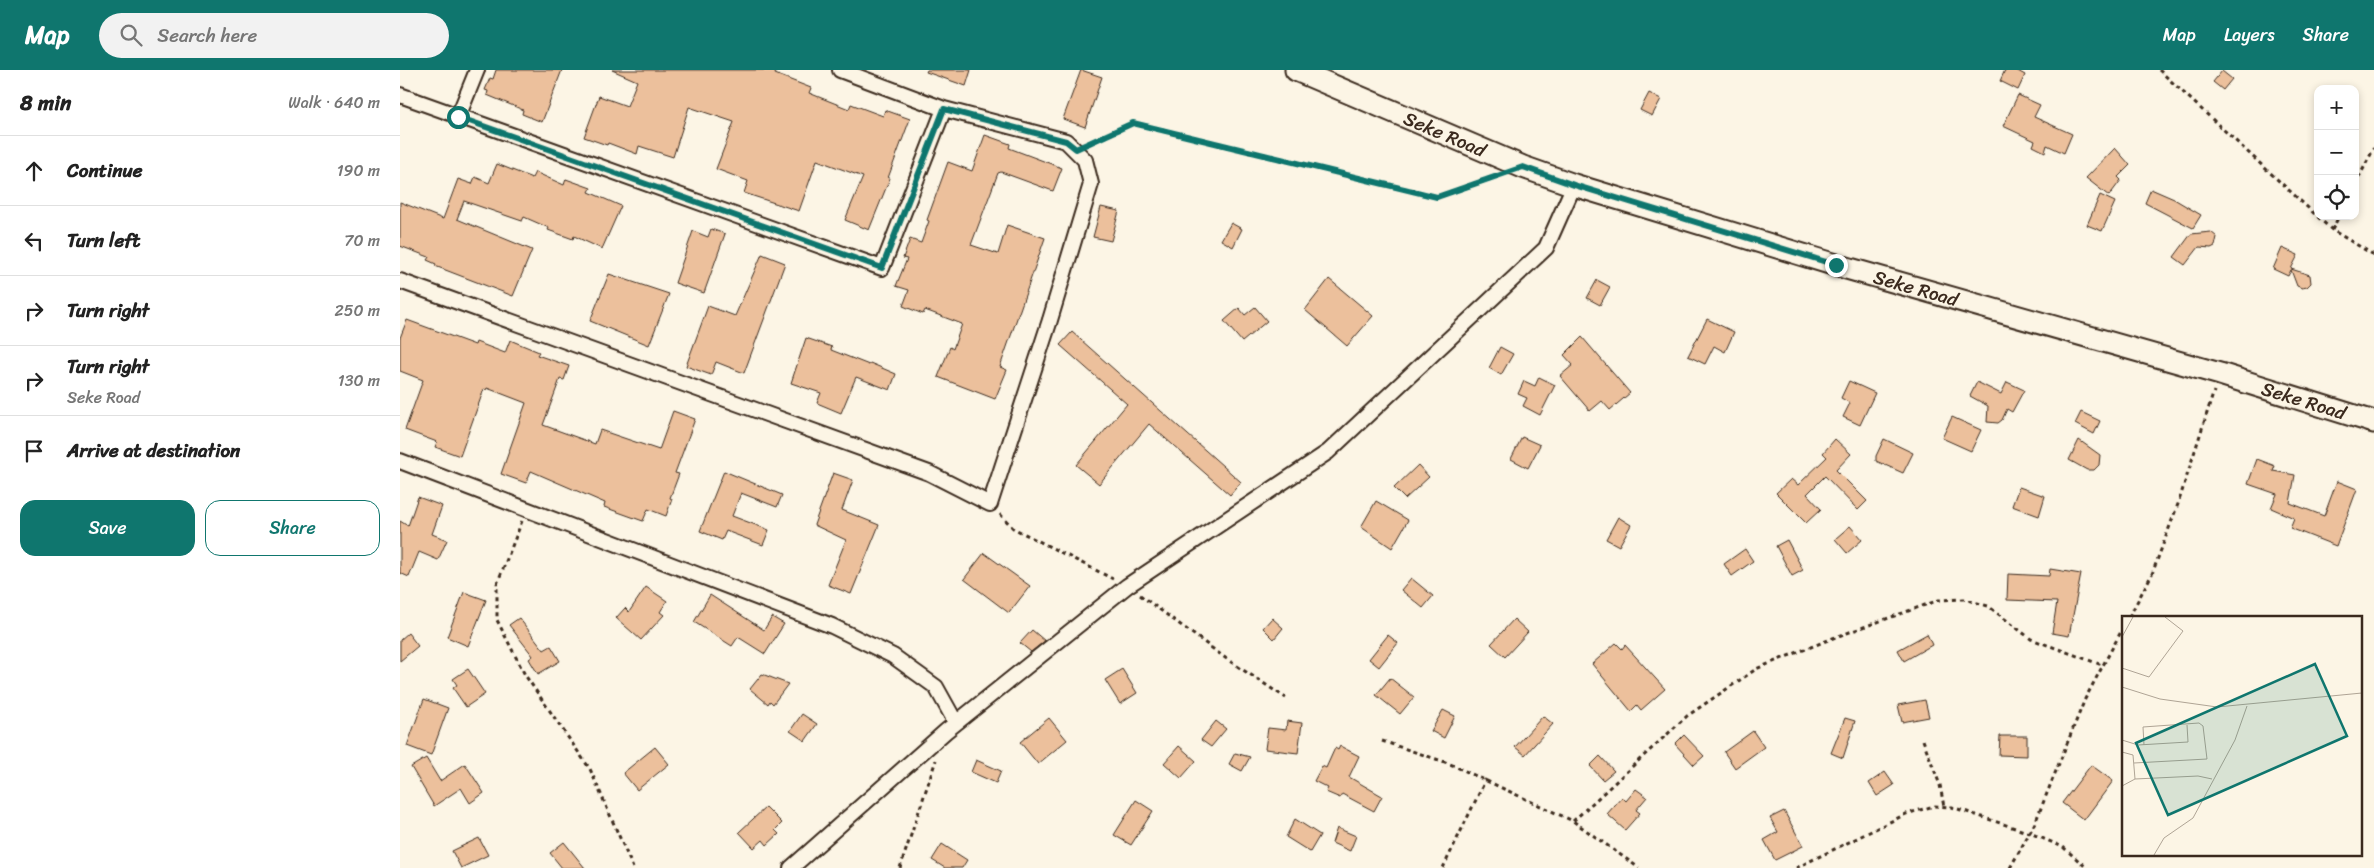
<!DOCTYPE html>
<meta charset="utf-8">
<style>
:root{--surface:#fff;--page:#f2f2f2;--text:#222;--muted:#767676;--line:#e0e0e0;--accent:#0f766e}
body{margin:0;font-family:Sriracha,sans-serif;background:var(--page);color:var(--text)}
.controls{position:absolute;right:15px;top:15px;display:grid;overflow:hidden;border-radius:10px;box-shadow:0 2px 8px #0003}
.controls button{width:45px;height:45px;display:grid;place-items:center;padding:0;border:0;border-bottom:1px solid var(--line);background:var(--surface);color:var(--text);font:25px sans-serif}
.stop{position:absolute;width:15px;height:15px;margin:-11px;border:4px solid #0f766e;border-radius:50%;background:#fff}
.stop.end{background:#0f766e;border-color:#fff;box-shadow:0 1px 5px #0008}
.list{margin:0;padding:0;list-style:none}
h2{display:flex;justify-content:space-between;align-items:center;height:65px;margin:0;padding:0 20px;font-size:21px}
h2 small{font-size:16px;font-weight:400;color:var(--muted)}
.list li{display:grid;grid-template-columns:32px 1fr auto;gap:15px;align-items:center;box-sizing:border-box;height:70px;padding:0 20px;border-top:1px solid var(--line)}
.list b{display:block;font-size:19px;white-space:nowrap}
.list p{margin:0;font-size:16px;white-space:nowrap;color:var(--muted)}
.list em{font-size:16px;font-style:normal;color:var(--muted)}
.actions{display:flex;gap:10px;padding:15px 20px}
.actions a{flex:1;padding:11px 0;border:1px solid var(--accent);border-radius:15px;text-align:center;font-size:18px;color:var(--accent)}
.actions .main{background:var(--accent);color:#fff}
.icon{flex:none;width:28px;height:28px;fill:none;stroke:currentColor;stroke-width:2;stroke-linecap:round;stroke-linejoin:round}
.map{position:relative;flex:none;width:1974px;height:798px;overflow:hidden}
header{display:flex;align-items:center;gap:30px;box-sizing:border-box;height:70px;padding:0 25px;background:var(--accent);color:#fff}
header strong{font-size:24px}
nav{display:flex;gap:28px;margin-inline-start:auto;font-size:18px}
.search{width:350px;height:45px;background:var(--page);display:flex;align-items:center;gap:12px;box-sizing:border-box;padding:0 18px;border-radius:28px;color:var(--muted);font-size:19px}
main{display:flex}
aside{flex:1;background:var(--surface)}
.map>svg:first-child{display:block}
.building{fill:#ecc09c;stroke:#3b2a1e}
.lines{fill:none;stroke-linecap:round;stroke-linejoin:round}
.street-casing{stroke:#3b2a1e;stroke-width:18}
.primary-casing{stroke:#3b2a1e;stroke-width:25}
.path{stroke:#3b2a1e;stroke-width:3;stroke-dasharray:4 4;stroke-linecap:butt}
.street{stroke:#fcf5e5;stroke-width:14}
.primary{stroke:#fcf5e5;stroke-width:21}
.route{stroke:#0f766e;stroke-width:6}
.labels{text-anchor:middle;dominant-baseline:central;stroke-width:5;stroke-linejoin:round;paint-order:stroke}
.street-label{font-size:19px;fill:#3b2a1e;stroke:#fcf5e5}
.inset-road{fill:none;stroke:#afa495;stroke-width:1}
.view{fill:#0f766e;fill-opacity:0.15;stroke:#0f766e;stroke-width:2.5}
.inset-edge{fill:none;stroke:#3b2a1e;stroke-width:2.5}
</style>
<header>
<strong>Map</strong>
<div class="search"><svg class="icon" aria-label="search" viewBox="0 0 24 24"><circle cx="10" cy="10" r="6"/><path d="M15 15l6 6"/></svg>Search here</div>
<nav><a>Map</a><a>Layers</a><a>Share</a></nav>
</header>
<main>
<aside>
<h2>8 min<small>Walk · 640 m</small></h2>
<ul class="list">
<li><svg class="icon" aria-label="ahead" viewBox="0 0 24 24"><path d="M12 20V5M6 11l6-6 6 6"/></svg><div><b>Continue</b></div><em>190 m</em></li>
<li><svg class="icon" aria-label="left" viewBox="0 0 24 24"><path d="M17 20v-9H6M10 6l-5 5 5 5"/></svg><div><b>Turn left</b></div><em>70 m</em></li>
<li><svg class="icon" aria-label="right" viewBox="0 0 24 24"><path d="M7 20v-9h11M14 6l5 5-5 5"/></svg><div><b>Turn right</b></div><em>250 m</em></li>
<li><svg class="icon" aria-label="right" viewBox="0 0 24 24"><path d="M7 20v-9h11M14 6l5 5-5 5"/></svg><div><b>Turn right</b><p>Seke Road</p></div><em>130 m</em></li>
<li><svg class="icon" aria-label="arrive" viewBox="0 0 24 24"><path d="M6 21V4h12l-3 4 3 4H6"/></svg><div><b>Arrive at destination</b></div></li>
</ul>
<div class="actions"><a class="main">Save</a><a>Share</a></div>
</aside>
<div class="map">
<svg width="1974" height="798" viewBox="0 0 1974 798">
<rect width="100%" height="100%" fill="#fcf5e5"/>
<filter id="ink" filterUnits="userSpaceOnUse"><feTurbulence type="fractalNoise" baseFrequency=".02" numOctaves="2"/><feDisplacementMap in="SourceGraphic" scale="10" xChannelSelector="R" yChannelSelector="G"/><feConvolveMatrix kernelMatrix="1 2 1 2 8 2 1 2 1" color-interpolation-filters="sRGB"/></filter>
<g filter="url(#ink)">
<path class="building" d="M 96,0 L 162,0 L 142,52 L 122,44 L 123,40 L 116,37 L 87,25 L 88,21 L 85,20 L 90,8 L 93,9 Z
M 212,0 L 376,0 L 375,4 L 411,18 L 409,23 L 449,39 L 451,34 L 483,46 L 485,40 L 510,49 L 488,108 L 490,108 L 469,160 L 445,150 L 463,107 L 417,90 L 399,141 L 344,123 L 348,111 L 316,99 L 334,52 L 289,37 L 273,87 L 239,76 L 237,84 L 208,73 L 207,75 L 184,67 L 199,26 L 227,36 L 237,11 Z
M 527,0 L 571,0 L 566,16 L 526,2 Z
M 681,0 L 702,7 L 685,57 L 663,49 Z
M 1605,0 L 1616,0 L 1625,5 L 1618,20 L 1600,11 Z
M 1822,1 L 1832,9 L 1823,20 L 1813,12 Z
M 1249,23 L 1261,29 L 1252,46 L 1240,40 Z
M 1618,25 L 1640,35 L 1634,47 L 1672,64 L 1664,83 L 1647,75 L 1645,82 L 1633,76 L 1635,71 L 1603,56 Z
M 585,65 L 610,74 L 609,78 L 662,98 L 653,121 L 601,102 L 598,103 L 571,175 L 598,184 L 607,155 L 645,168 L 600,297 L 607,300 L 595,329 L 538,307 L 550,277 L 553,279 L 562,254 L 525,240 L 523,244 L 503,236 L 509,220 L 496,216 L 507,189 L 503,188 L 510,169 L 521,173 L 529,151 L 527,150 L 548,92 L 572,101 Z
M 1715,78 L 1730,95 L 1718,107 L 1721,110 L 1709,126 L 1686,108 Z
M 97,94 L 132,108 L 135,102 L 164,115 L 166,109 L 191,118 L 189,122 L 221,136 L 202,179 L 174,166 L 173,169 L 148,160 L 149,158 L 124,147 L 122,151 L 64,131 L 57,149 L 132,180 L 113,226 L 35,196 L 36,194 L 27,190 L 29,187 L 0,176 L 0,132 L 43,149 L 58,109 L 72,114 L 75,107 L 89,113 Z
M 1751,119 L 1774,129 L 1801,145 L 1793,158 L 1745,133 Z
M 1700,125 L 1715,132 L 1702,161 L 1687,155 Z
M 701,137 L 719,141 L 711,171 L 693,167 Z
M 831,153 L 842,159 L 833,177 L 821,170 Z
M 311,159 L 325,164 L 304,223 L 275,213 L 293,161 L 308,167 Z
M 1811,162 L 1817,167 L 1815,176 L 1811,178 L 1799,177 L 1785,195 L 1774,187 L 1791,164 Z
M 1882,178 L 1898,185 L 1891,199 L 1910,205 L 1911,213 L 1907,217 L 1902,218 L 1897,216 L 1891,200 L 1888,206 L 1873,199 Z
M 362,184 L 385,193 L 344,303 L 316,292 L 311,305 L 286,296 L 308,236 L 335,246 Z
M 209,204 L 269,224 L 249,275 L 190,251 Z
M 929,209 L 973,246 L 947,276 L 905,240 Z
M 1197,210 L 1210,217 L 1200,235 L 1187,228 Z
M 855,237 L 867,251 L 842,272 L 824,251 L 839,238 L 845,245 Z
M 1307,249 L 1334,262 L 1325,282 L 1314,276 L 1305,294 L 1288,286 Z
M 7,250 L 75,275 L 76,272 L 105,283 L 110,270 L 139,282 L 137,285 L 169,296 L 164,310 L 160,309 L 143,355 L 195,374 L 200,360 L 259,380 L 273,341 L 295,349 L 275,403 L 279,404 L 270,428 L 272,429 L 266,446 L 248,439 L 243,451 L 204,437 L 205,433 L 131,401 L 126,413 L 101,404 L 126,333 L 87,318 L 86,320 L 84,319 L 60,386 L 35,377 L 37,372 L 5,360 L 23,310 L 0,301 L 0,268 Z
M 672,262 L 841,412 L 830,425 L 749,354 L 699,414 L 676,395 L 727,334 L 660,275 Z
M 1182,267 L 1230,323 L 1210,340 L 1202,331 L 1190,341 L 1160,306 L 1173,295 L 1164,285 Z
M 406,268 L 432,277 L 431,280 L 469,295 L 470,293 L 496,304 L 490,320 L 456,307 L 441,343 L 417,333 L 421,323 L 391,313 Z
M 1100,277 L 1113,284 L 1101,305 L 1089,298 Z
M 1139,307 L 1155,315 L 1140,345 L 1123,336 L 1127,328 L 1118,324 L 1124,311 L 1135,316 Z
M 1449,311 L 1475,323 L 1460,355 L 1443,347 L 1450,333 L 1441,328 Z
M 1577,312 L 1601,324 L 1607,312 L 1624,320 L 1612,342 L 1607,339 L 1602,350 L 1598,353 L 1587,352 L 1588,336 L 1570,326 Z
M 1681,342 L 1700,351 L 1694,364 L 1675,354 Z
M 1552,347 L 1581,360 L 1571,381 L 1542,368 Z
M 1122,367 L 1140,375 L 1128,398 L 1111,389 Z
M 1435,369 L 1451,384 L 1436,400 L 1467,431 L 1458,440 L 1425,406 L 1407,424 L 1421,439 L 1406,453 L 1376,423 L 1391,409 L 1398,415 L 1427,387 L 1423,383 Z
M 1484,369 L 1513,383 L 1503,403 L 1476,391 L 1476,386 Z
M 1679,370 L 1700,385 L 1699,395 L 1694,400 L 1687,400 L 1669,390 Z
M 1857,389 L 1875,396 L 1873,401 L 1895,405 L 1890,433 L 1924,446 L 1937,411 L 1957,419 L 1936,476 L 1890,458 L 1894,448 L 1871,438 L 1877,424 L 1848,414 Z
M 1018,395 L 1029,407 L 1005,429 L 994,418 Z
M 324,401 L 382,425 L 377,437 L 341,423 L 332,446 L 369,460 L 363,475 L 326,461 L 322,470 L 300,461 Z
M 433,403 L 453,410 L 442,440 L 479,455 L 451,524 L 428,515 L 446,470 L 414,455 Z
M 1619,417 L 1645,426 L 1639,446 L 1612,436 Z
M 18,427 L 42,436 L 32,464 L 47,470 L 38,490 L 19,482 L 9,507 L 0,503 L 0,451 L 8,456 Z
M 976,431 L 1008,450 L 992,478 L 961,457 Z
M 1218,447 L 1231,455 L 1219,476 L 1206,469 Z
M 1450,456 L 1462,470 L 1447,483 L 1435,469 Z
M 1387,470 L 1403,500 L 1392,506 L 1376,476 Z
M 1345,479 L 1353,491 L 1332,506 L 1324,494 Z
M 584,483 L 630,516 L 609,543 L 564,509 Z
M 1650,499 L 1681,504 L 1669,566 L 1652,563 L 1657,532 L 1607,530 L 1608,504 L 1649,506 Z
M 1011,508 L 1033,526 L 1023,538 L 1001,520 Z
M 246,517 L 267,531 L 260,542 L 264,545 L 241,570 L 216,548 L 225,538 L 229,542 Z
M 64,522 L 86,530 L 68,576 L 47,567 Z
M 310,525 L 364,560 L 372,547 L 384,554 L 365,584 L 338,567 L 332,576 L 294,552 Z
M 119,548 L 144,580 L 151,576 L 160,591 L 138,604 L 129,589 L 133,586 L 109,555 Z
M 872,548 L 883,558 L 874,569 L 863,558 Z
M 1114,549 L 1128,562 L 1105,587 L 1091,574 Z
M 632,560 L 645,571 L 631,582 L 620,573 Z
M 8,563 L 18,576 L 0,591 L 0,570 Z
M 1527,564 L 1532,575 L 1504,591 L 1498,580 Z
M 988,565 L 998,573 L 979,597 L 969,589 Z
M 1216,573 L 1222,579 L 1225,575 L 1265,619 L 1241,640 L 1237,635 L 1231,641 L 1192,594 Z
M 68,599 L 85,624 L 66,637 L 53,618 L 57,615 L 53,609 Z
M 722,599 L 737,623 L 720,634 L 705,610 Z
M 362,604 L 388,614 L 373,634 L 370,631 L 368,634 L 350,619 Z
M 990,608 L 1014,627 L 1000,644 L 976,625 Z
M 24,629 L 48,638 L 31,685 L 7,676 Z
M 1525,630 L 1529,647 L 1502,652 L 1498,635 Z
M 1043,640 L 1055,646 L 1044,668 L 1031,661 Z
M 402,644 L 417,654 L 405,671 L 390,661 Z
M 1143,646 L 1153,654 L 1125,685 L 1115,677 Z
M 649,648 L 667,670 L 638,694 L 620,672 Z
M 1445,648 L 1455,651 L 1443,688 L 1431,683 Z
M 816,651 L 826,659 L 811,677 L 801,670 Z
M 887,651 L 902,653 L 898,683 L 865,679 L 868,658 L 886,660 Z
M 1353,661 L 1364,677 L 1335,698 L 1324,682 Z
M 1284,665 L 1304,686 L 1294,695 L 1275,674 Z
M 1600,666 L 1627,666 L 1627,686 L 1599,685 Z
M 779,676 L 796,691 L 781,708 L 764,693 Z
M 940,676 L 959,686 L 949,707 L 982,726 L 974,741 L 942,724 L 940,728 L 926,722 L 928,718 L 914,711 L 922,696 L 926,698 L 935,678 L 938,680 Z
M 255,677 L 269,694 L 237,720 L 223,703 Z
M 835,683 L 850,687 L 842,701 L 829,694 Z
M 1200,686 L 1214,701 L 1203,710 L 1190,696 Z
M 26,688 L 40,711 L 65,694 L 84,723 L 70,733 L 61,718 L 34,736 L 11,697 Z
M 576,690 L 601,701 L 596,713 L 571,702 Z
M 1691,695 L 1713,711 L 1684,750 L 1662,733 Z
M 1485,702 L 1494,715 L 1477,726 L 1469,713 Z
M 1236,719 L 1247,727 L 1236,740 L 1240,743 L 1225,760 L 1207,744 L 1222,727 L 1226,731 Z
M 736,730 L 753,741 L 731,775 L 714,765 Z
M 366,737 L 382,753 L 375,760 L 379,764 L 367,775 L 363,770 L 354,778 L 339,762 Z
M 1384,741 L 1403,776 L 1375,790 L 1364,770 L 1378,762 L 1370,748 Z
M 895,749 L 920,765 L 910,782 L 886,767 Z
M 937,758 L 956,766 L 950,781 L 932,773 Z
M 79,768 L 88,785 L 61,798 L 52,781 Z
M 164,772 L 185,798 L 162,798 L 150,783 Z
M 542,774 L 567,790 L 562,798 L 545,798 L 532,790 Z"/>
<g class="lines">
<defs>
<path id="street" d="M 0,25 L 482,198 L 544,39
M 58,47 L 77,0
M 0,211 L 529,403 L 590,434 L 650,250 L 691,114 L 685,90 L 666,71 L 544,39 L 440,0
M 0,391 L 432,556 L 493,586 L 536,617 L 556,653
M 391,798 L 546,661 L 727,516 L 928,382 L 1146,178 L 1174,115"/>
<g id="primary">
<path id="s1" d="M 896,0 L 1123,97 L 1174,115 L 1436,195 L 1820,304 L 1974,352"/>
</g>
</defs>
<use href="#street" class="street-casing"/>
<use href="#primary" class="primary-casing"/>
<path class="path" d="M 1759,0 L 1932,160 L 1974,185
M 688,74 L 733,53 L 1037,127 L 1097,106
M 1955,115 L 1974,78
M 1932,160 L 1939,146
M 600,444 L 613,458 L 713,509
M 122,451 L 97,514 L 97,550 L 125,605 L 190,699 L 233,798
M 740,525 L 828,590 L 886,628
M 1729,547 L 1752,504 L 1778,434 L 1814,321
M 1523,670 L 1540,715 L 1544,737
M 982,671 L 1048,693 L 1173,751 L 1239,798
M 1173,751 L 1287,646 L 1356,599 L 1433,568 L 1539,530 L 1564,529 L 1588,536 L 1631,569 L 1702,595
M 500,798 L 536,690
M 1043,798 L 1086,709
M 1396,798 L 1506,744 L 1534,736 L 1552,737 L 1630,763 L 1663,777 L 1687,798
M 1610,798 L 1635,753 L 1685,629 L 1723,558"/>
<use href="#street" class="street"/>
<use href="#primary" class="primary"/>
</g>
</g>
<g class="lines" filter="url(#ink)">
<path class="route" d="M 58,47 L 482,198 L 544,39 L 666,71 L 676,79 L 733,53 L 1037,127 L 1123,97 L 1174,115 L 1436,195"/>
</g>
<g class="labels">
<g class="street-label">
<text stroke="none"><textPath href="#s1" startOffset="162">Seke Road</textPath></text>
<text stroke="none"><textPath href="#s1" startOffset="658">Seke Road</textPath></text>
<text stroke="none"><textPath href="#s1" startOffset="1062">Seke Road</textPath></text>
</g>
</g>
<g transform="translate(1722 546)">
<rect width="240" height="240" fill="#fcf5e5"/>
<path class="inset-road" d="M 0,21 L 11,1M 0,52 L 27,61 L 61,15 L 43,1M 0,71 L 38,83 L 95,91 L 240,77M 0,124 L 16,129 L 66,126 L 65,109M 0,136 L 11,139 L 13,163 L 0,170M 12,147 L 85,143 L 81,110 L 77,107 L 21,111 L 22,129M 13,163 L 76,160 L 90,163M 32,239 L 42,222 L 71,202 L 113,124 L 125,90"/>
<path class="view" d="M 193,48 L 225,120 L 46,199 L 14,127 Z"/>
<rect width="240" height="240" class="inset-edge"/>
</g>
</svg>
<div class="controls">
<button>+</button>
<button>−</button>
<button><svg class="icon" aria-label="locate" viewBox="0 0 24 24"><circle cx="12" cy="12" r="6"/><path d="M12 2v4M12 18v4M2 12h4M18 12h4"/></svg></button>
</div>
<div class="stop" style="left:58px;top:47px"></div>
<div class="stop end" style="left:1436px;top:195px"></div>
</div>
</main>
